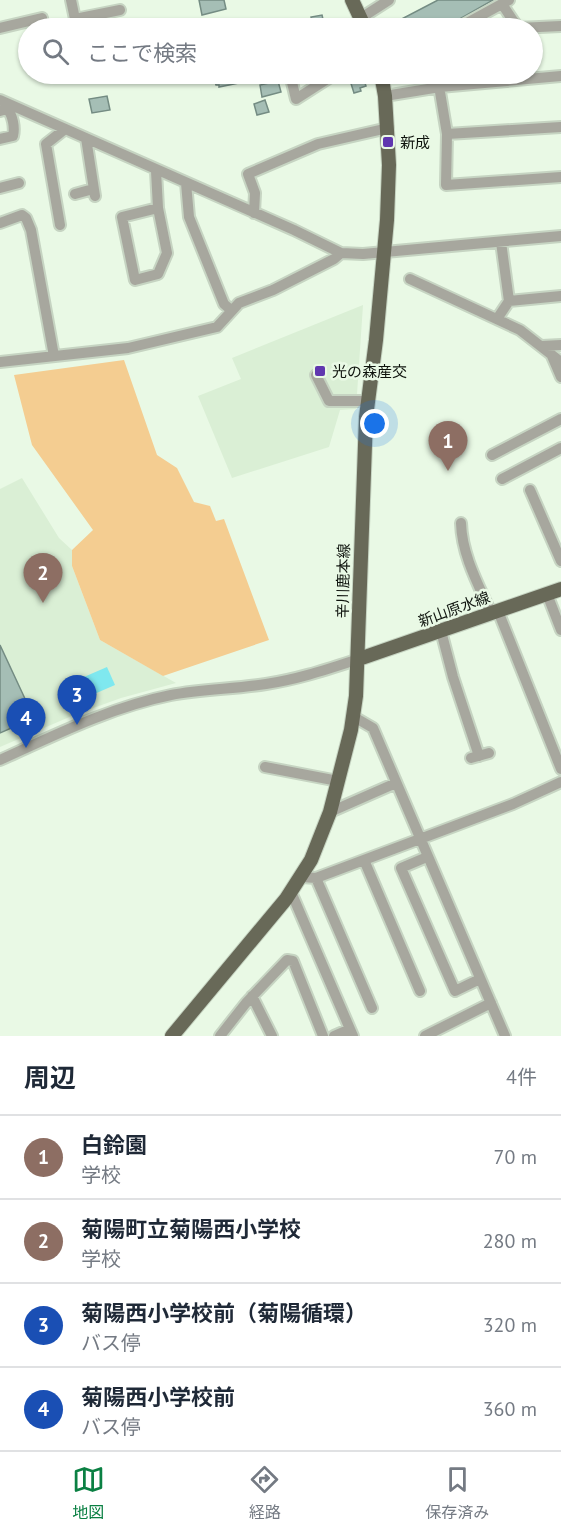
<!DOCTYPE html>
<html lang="ja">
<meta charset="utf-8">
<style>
:root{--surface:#fff;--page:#f6f6f7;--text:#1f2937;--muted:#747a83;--line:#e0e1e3;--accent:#0b8043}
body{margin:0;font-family:"PT Sans","Noto Sans JP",sans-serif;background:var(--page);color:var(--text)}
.you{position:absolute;left:375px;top:424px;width:21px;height:21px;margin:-15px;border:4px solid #fff;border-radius:50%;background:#1a73e8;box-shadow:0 0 0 9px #1a73e833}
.badge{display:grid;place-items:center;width:39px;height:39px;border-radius:50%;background:var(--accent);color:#fff;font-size:20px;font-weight:700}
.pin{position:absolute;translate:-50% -50px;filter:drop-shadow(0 2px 3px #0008)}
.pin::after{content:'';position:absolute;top:32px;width:21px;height:18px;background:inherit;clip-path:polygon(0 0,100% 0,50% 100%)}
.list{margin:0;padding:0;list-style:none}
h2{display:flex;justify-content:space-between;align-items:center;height:78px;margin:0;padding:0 24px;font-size:26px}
h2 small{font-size:20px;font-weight:400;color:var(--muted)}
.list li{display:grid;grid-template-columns:39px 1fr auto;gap:18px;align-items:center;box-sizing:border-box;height:84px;padding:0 24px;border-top:2px solid var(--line)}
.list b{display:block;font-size:22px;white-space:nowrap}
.list p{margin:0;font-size:20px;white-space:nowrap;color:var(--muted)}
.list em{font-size:20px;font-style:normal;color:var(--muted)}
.icon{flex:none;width:33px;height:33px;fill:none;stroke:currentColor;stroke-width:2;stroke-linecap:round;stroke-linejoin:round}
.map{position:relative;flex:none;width:561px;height:1036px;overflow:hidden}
.search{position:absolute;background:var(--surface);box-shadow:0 2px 4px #0004;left:18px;right:18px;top:18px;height:66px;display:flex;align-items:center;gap:15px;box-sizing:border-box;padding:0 21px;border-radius:33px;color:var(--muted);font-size:22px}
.sheet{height:414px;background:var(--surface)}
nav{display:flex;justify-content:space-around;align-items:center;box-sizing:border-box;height:84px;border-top:2px solid var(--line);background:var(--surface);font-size:16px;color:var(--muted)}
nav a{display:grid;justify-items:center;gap:3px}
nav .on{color:var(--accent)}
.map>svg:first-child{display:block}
.built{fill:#daefd5}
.green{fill:#f4cd91}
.water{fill:#7fe8ef}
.building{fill:#a5beb5;stroke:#748c83;stroke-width:1.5}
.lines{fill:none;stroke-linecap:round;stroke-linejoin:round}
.minor-casing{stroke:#c6d4c2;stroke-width:14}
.major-casing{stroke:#c6d4c2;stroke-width:16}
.minor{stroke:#a7a79e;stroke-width:10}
.major{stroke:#686958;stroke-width:14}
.poi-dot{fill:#6037af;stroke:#e9f9e5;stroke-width:2}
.labels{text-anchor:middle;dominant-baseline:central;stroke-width:5;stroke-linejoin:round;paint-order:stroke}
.poi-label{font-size:15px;fill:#0e130d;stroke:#e9f9e5;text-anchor:start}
.street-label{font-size:15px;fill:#0e130d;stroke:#e9f9e5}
</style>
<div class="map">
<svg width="561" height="1036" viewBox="0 0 561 1036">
<rect width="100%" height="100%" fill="#e9f9e5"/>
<path class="built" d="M 363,305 L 356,409 L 340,410 L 329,447 L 232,478 L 198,396 L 241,379 L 232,358 Z
M 22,478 L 59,538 L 72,550 L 72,566 L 100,640 L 176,683 L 121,698 L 74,715 L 0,747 L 0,489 Z"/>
<path class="green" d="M 124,360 L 157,455 L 177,468 L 194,502 L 210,506 L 216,521 L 224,519 L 269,640 L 163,676 L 100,640 L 72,566 L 72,550 L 93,530 L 32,445 L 14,375 Z"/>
<path class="water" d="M 107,667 L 115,685 L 85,698 L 77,680 Z"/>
<path class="building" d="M 199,0 L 224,0 L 226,9 L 202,15 Z
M 438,0 L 493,0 L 444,28 L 395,28 L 392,24 Z
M 322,15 L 325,28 L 314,28 L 311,17 Z
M 213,74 L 248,74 L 249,81 L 219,87 L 219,85 L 216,85 Z
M 348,74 L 362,74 L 366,86 L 360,88 L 361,91 L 354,93 Z
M 278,81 L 281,92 L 262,97 L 260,85 Z
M 107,96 L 110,110 L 92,113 L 89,99 Z
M 265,100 L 269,112 L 257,115 L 254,104 Z
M 0,645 L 34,718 L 0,733 Z"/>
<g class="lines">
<defs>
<path id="minor" d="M 71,0 L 75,19 L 120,10
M 502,4 L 518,28 L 561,26
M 361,18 L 389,0
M 0,28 L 42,18
M 458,28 L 509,0
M 290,74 L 296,99 L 335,74
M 437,74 L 447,134 L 446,185 L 561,177
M 385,96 L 440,87 L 561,76
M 0,100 L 294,230 L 341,253 L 363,254 L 561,236
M 0,111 L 7,109 C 13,115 15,128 13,136 L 0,139
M 447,134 L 561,127
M 86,138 L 95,196
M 156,171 L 158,208 L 167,253 L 158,274 L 135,280 L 122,217 L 158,208
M 186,183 L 189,217 L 224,304 L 231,310
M 0,188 L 19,183
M 75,194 L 93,189
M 254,213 L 255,193 L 248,174 L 318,144 L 388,128
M 0,223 L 22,215 L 26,218 L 31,230 L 54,356
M 60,225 L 46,144 L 65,129
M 410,279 L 520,330 L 561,362
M 509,301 L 561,296
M 497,319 L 509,301 L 501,242
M 542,346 L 561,345
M 552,356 L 561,377
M 0,362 L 128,348 L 217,327 L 239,303 L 273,290 L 334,259 L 341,253
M 316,375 L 329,401 L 368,401
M 492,455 L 561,419
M 502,479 L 561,448
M 530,490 L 561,561
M 461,523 C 462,555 478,584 491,613
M 547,594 L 561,630
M 498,611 L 561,769
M 441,631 L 453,677 L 479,756
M 354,717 L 373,728 L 505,1036
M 471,758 L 489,753
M 0,760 C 55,735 111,707 171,695 C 203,689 235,689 266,684 C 299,679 328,669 359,659
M 265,767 L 338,781
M 330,812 L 396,783
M 427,857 L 401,868 L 455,991 L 480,979
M 364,860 L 420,991
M 302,877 L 316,878 L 513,804 L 561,782
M 316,878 L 372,1008
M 291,892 L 353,1036
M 252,996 L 272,1036
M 220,1036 L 246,1003 L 287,960 L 293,961 L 323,1036
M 334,1036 L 350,1029
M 425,1036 L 491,1003"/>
<path id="major" d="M 352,0 L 365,28
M 359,659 L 561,589
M 172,1036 L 286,899 L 311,860 L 330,812 L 351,730 L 356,696 L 366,417 L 376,340 L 387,220 L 389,165 L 385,96 L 381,74"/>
</defs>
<use href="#minor" class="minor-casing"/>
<use href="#major" class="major-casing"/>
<use href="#minor" class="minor"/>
<use href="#major" class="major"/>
</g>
<g class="poi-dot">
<rect x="382" y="136" width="12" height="12" rx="3"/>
<rect x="314" y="365" width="12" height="12" rx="3"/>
</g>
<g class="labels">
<g class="poi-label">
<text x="400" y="142">新成</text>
<text x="332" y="371">光の森産交</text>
</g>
<g class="street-label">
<text transform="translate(343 581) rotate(-89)">辛川鹿本線</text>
<text transform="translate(454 609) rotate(-20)">新山原水線</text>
</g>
</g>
</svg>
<div class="you"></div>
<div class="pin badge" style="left:448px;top:471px;background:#8d6e63">1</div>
<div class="pin badge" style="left:43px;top:603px;background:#8d6e63">2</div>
<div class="pin badge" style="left:77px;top:725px;background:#1a4fb4">3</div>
<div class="pin badge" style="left:26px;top:748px;background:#1a4fb4">4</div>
<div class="search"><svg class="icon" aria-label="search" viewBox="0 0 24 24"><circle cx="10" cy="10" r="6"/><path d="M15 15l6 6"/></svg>ここで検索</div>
</div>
<section class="sheet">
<h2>周辺<small>4件</small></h2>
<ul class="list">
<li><span class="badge" style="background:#8d6e63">1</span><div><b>白鈴園</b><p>学校</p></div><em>70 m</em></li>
<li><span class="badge" style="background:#8d6e63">2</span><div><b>菊陽町立菊陽西小学校</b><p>学校</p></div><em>280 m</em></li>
<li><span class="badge" style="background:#1a4fb4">3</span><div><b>菊陽西小学校前（菊陽循環）</b><p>バス停</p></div><em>320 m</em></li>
<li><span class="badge" style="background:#1a4fb4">4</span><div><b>菊陽西小学校前</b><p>バス停</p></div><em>360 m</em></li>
</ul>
</section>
<nav>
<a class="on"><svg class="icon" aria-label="map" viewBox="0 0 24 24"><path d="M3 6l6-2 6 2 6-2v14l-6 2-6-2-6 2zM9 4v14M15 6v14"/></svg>地図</a>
<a><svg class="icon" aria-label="directions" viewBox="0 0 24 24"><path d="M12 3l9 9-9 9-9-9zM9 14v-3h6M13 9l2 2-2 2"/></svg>経路</a>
<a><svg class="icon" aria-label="saved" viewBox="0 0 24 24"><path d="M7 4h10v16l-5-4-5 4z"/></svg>保存済み</a>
</nav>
